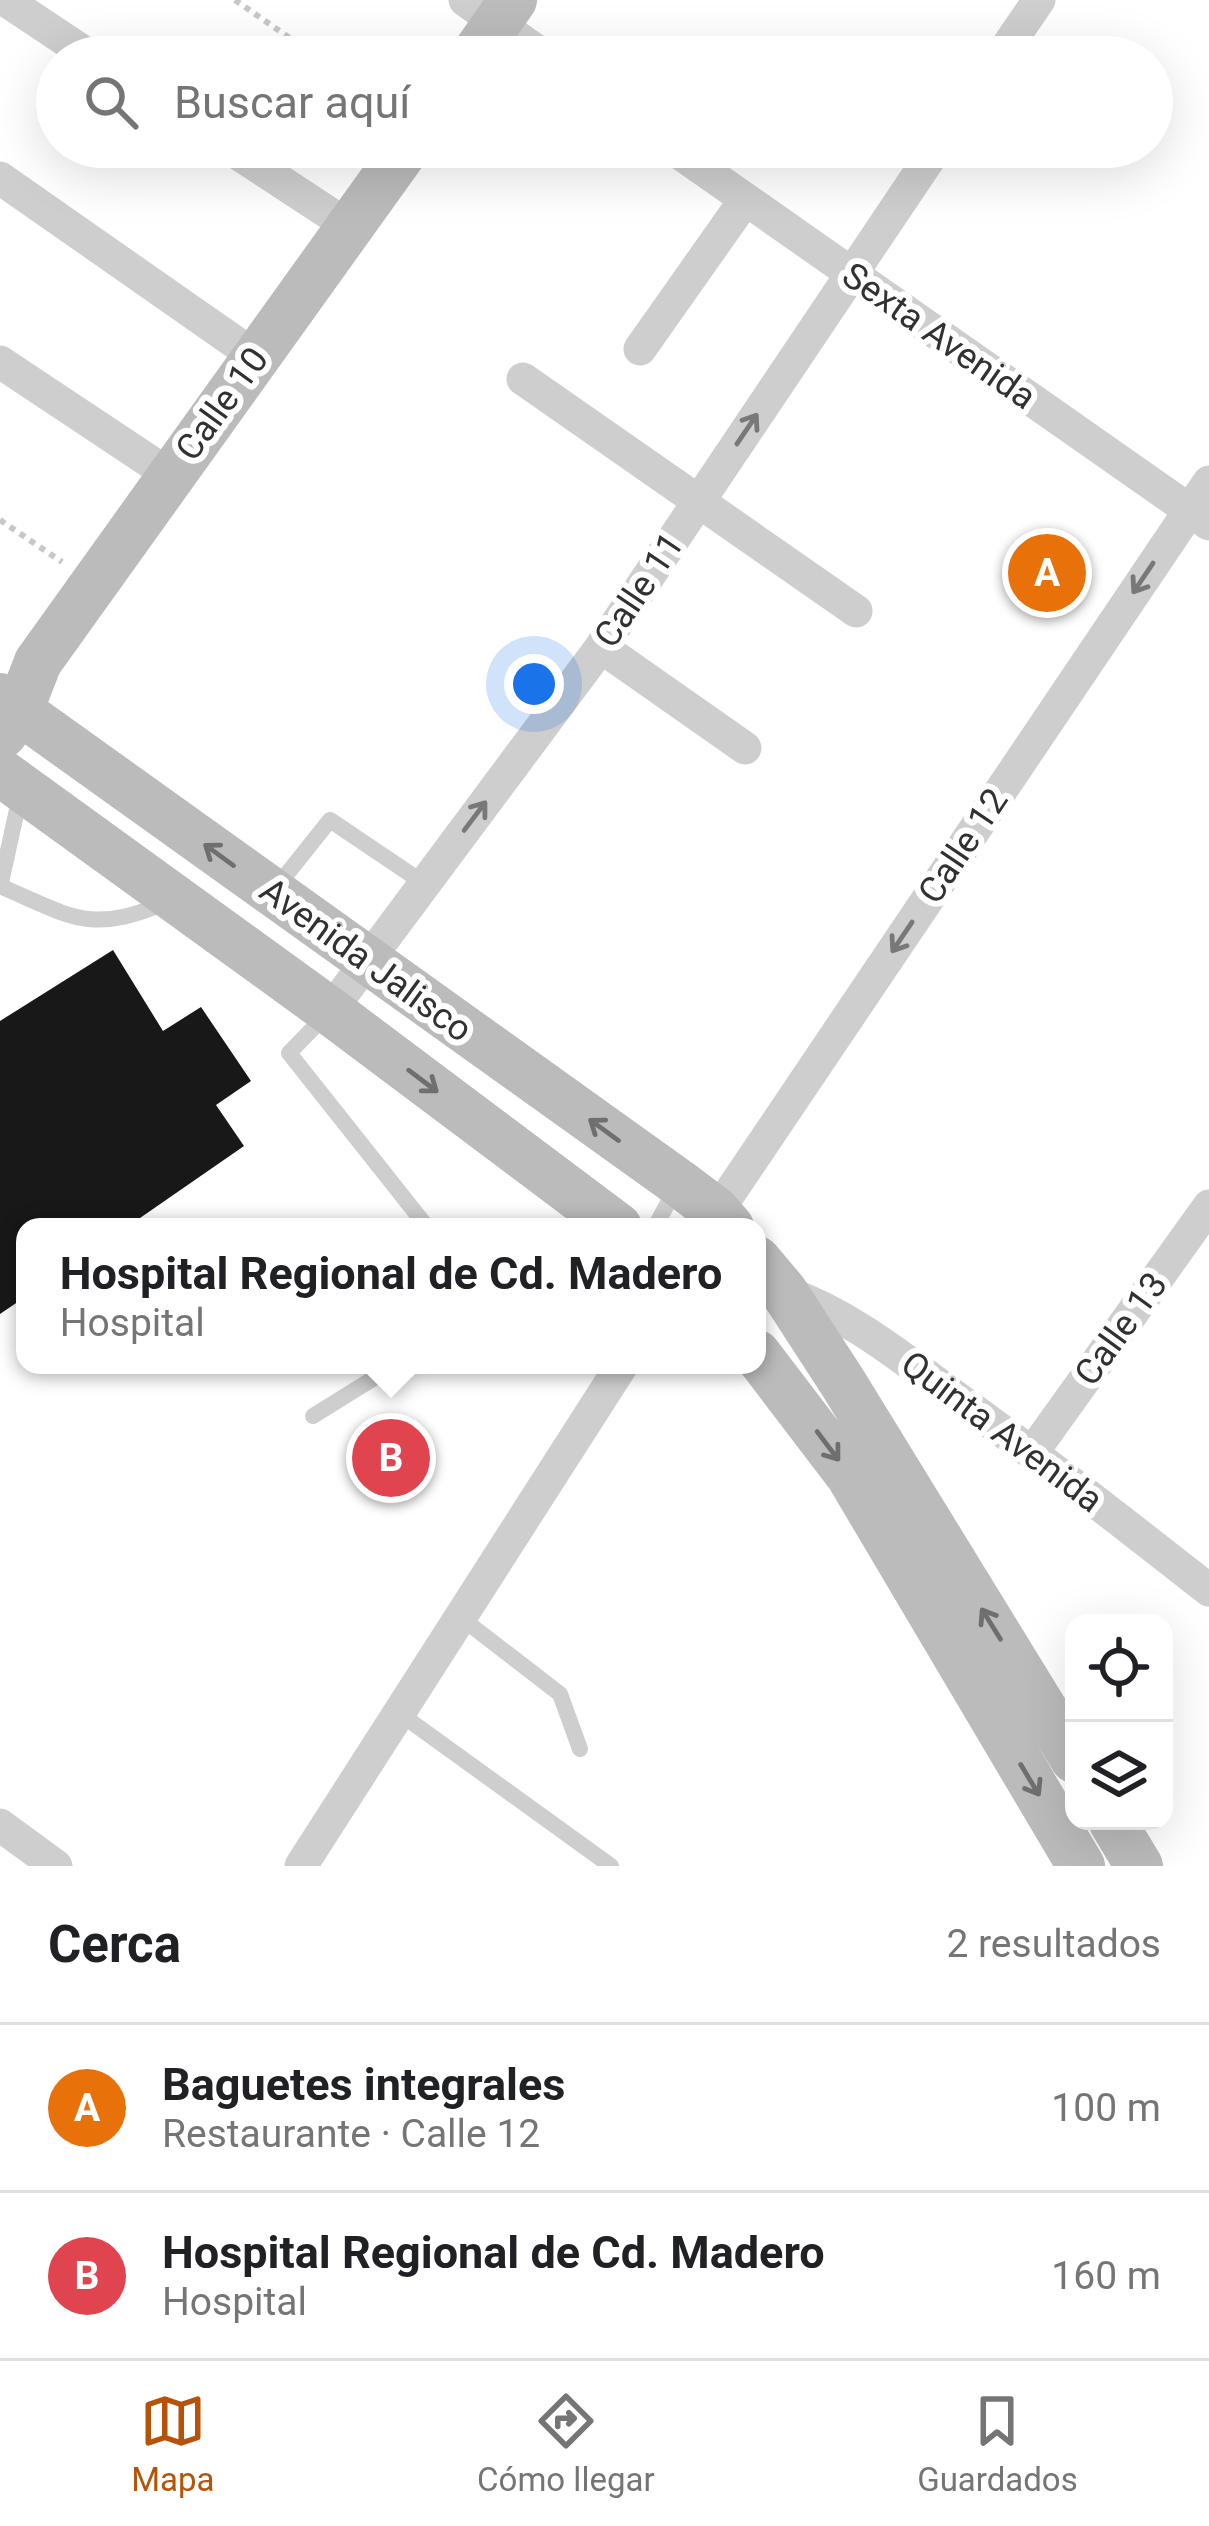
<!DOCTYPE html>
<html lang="es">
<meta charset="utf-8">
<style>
:root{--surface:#fff;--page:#f6f6f6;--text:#202124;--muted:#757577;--line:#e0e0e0;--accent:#b45309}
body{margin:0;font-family:Roboto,sans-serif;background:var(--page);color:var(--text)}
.controls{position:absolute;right:36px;bottom:36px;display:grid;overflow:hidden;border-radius:24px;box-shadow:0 12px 48px #0002}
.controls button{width:108px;height:108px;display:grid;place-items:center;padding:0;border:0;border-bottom:3px solid var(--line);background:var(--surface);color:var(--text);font:60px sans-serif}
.you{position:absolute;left:534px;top:684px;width:42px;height:42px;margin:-30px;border:9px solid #fff;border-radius:50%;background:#1a73e8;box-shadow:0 0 0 18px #1a73e833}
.badge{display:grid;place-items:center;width:78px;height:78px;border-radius:50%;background:var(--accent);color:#fff;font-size:39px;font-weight:700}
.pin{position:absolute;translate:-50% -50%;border:6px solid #fff;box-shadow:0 3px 12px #0006}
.popup{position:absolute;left:16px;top:1218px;width:750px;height:156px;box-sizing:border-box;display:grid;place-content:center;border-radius:24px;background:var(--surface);filter:drop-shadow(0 3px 9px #0005);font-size:39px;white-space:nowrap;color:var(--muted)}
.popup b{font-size:45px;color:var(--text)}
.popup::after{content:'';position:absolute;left:50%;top:100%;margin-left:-24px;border:24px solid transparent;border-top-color:var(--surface)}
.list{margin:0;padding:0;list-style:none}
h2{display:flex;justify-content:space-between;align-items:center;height:156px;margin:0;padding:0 48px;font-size:51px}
h2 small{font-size:39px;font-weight:400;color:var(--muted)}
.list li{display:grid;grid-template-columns:78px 1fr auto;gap:36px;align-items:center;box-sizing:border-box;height:168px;padding:0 48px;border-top:3px solid var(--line)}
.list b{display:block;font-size:45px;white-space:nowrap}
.list p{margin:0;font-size:39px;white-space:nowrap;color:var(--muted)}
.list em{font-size:39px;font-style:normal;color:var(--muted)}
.icon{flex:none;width:66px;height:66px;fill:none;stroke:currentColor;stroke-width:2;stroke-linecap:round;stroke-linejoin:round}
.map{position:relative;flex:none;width:1209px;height:1866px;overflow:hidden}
.search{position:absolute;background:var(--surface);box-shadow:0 12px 48px #0002;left:36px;right:36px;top:36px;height:132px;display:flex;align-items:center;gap:30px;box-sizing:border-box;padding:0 42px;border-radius:66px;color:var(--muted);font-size:45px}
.sheet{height:492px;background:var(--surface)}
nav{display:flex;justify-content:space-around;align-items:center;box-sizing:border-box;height:168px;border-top:3px solid var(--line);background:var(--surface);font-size:33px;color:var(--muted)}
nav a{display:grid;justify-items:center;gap:6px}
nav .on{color:var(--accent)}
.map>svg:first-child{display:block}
.building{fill:#181818}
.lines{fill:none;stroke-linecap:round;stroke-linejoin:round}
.path{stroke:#c8c8c8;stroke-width:6;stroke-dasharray:6 6;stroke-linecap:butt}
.lane{stroke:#cecece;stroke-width:16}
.street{stroke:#cecece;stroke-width:33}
.secondary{stroke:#bbb;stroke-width:48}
.oneway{stroke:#787878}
.oneway2{stroke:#6f6f6f}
.labels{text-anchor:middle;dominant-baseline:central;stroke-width:12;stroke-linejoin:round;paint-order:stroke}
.street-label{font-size:36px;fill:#313131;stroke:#fff}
</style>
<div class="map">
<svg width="1209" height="1866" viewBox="0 0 1209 1866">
<rect width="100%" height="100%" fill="#fff"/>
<path class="building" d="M 113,950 L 163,1031 L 201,1007 L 251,1081 L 216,1105 L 244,1146 L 127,1227 L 25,1227 L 25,1297 L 0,1314 L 0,1021 Z"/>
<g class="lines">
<path class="path" d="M 235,0 L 317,57
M 0,520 L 62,562"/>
<path class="lane" d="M 0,886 C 72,917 90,935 167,902
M 0,887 L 20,796
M 275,889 L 330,820 L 425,884
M 326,1015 L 289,1053 L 427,1227
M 655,1227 L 678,1184
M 313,1416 L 395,1365
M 460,1617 L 560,1694 L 580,1749
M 399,1713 L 611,1866"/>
<path class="street" d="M 465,0 L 545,57
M 10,3 L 91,57
M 1000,57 L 1039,0
M 228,147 L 350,227
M 671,147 L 1209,524
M 0,178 L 256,357
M 640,349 L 745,200
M 0,362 L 170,475
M 523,379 L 856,611
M 601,647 L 745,748
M 330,1011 L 601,647 L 937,147
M 708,1225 L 1209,482
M 784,1292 C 849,1314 902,1358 957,1398 C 1043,1460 1126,1525 1209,1590
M 1032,1453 L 1209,1206
M 0,1825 L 56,1866
M 301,1866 L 622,1365"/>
<path class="secondary" d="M 473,57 L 513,0
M 0,697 L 679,1183 L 716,1211 L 730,1227
M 3,734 L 19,711 L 38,662 L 407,147
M 0,772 L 330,1011 L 618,1227
M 757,1260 L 784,1292 L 843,1383 L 1074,1759
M 757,1354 L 850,1476 L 1081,1866
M 1112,1821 L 1139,1866"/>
</g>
<defs><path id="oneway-shaft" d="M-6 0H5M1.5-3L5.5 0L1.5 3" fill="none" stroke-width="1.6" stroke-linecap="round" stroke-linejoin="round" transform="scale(3)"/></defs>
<g class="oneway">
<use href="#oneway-shaft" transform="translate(747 429) rotate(-56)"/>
<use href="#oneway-shaft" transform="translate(1143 578) rotate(124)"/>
<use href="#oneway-shaft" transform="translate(475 816) rotate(-53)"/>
<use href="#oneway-shaft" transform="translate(902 937) rotate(124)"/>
</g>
<g class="oneway2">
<use href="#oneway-shaft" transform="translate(219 855) rotate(-144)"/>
<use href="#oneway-shaft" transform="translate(423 1081) rotate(37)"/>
<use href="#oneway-shaft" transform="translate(604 1130) rotate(-144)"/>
<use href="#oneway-shaft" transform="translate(828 1446) rotate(53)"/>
<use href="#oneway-shaft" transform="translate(991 1624) rotate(-122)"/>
<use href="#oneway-shaft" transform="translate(1030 1780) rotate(59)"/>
</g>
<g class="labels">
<g class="street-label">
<text transform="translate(939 336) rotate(35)">Sexta Avenida</text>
<text transform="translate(222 404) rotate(-54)">Calle 10</text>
<text transform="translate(639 590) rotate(-56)">Calle 11</text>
<text transform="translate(963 846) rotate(-56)">Calle 12</text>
<text transform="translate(366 960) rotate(36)">Avenida Jalisco</text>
<text transform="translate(1121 1329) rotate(-54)">Calle 13</text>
<text transform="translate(1002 1432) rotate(37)">Quinta Avenida</text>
</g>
</g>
</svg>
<div class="controls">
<button><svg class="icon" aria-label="locate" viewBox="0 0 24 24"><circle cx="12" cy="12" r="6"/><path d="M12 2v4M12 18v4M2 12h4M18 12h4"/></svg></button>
<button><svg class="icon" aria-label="layers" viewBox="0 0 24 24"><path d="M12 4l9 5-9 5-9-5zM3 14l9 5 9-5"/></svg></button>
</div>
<div class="you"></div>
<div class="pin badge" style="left:1047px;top:573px;background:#e8710a">A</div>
<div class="pin badge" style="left:391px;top:1458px;background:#e0444e">B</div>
<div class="popup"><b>Hospital Regional de Cd. Madero</b>Hospital</div>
<div class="search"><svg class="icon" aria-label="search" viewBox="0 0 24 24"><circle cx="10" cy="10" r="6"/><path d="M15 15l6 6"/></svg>Buscar aquí</div>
</div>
<section class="sheet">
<h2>Cerca<small>2 resultados</small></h2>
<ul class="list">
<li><span class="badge" style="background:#e8710a">A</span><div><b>Baguetes integrales</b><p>Restaurante · Calle 12</p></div><em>100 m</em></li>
<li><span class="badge" style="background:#e0444e">B</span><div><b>Hospital Regional de Cd. Madero</b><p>Hospital</p></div><em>160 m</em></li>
</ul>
</section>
<nav>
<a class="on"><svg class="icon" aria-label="map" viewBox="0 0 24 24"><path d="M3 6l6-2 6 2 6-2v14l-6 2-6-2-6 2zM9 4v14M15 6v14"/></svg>Mapa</a>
<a><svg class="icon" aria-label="directions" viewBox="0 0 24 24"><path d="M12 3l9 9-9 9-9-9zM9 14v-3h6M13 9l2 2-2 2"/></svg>Cómo llegar</a>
<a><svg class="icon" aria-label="saved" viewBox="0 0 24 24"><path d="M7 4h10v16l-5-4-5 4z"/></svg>Guardados</a>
</nav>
